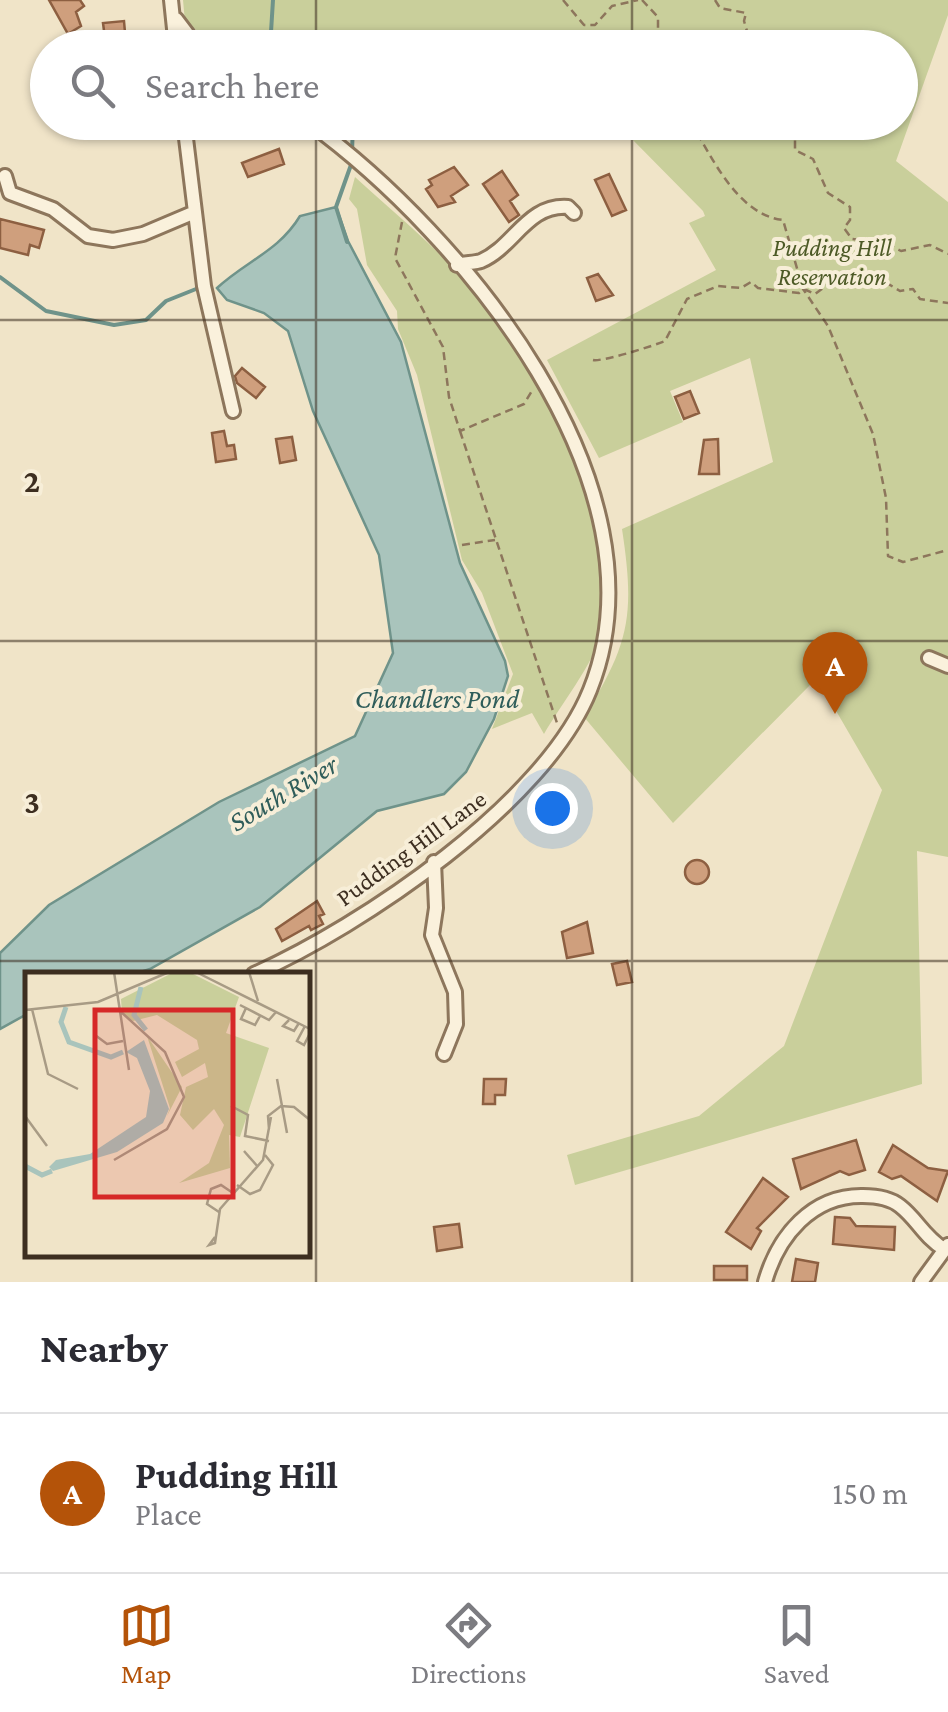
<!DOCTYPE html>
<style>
:root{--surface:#fff;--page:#f7f7f7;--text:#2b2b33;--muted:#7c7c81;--line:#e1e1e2;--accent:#b45309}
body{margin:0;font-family:"Crimson Pro",serif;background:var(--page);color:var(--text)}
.you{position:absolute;left:552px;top:808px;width:35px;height:35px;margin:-25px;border:8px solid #fff;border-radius:50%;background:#1a73e8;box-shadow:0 0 0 15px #1a73e833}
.badge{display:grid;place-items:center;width:65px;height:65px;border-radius:50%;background:var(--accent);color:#fff;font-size:32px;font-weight:700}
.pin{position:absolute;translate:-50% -82px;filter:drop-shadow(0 2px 5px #0008)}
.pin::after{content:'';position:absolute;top:52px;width:35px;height:30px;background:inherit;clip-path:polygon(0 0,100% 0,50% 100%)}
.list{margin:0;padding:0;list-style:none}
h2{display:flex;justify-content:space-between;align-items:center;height:130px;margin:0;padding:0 40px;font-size:42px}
h2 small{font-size:32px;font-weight:400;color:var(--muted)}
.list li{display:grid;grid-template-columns:65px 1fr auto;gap:30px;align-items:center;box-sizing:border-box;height:160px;padding:0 40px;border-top:2px solid var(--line)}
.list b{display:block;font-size:38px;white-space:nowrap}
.list p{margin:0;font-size:32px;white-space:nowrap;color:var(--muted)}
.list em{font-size:32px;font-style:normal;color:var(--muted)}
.icon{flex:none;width:55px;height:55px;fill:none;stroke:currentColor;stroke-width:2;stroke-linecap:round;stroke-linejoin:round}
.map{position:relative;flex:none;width:948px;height:1282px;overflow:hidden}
.search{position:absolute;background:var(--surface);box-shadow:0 2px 8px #0004;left:30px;right:30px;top:30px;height:110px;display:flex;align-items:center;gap:25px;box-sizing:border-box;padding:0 35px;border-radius:55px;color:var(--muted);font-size:38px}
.sheet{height:290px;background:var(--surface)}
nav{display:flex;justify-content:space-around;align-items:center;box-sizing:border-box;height:140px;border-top:2px solid var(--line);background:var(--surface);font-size:28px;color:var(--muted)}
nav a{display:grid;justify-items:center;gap:5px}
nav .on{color:var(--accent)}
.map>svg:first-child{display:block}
.green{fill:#c9cf9b}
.water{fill:#a9c4bc;stroke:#6f938a;stroke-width:2.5}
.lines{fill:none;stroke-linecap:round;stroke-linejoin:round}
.stream{stroke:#6f938a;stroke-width:4}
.building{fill:#cf9f7d;stroke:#8d5f41;stroke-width:2.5}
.minor-casing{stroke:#8d765c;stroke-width:18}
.path{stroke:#8d765c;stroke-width:2.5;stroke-dasharray:8 5;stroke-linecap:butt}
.minor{stroke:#faf1dc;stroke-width:12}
.grid{fill:none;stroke:#3d2e20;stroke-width:2.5;stroke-opacity:0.55}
.labels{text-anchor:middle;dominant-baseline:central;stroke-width:8;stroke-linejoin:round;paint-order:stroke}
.park-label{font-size:25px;font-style:italic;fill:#4d5a26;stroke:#f7eed8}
.street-label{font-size:25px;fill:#3d2e20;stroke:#f7eed8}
.water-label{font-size:28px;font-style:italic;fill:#2f5d5a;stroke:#f7eed8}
.inset-river{fill:none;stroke:#a9c4bc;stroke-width:5}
.inset-road{fill:none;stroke:#a89b85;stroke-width:2.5}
.view{fill:#d62828;fill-opacity:0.15;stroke:#d62828;stroke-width:5}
.inset-edge{fill:none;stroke:#3d2e20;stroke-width:5}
.grid-label{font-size:32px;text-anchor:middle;font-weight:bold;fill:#3d2e20;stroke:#f7eed8;stroke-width:8;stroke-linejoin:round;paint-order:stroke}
</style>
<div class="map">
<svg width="948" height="1282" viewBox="0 0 948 1282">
<rect width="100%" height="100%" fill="#f0e4c8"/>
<path class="green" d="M 183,0 L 948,0 L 948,15 L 896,161 L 948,202 L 948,857 L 917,851 L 922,1084 L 575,1185 L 567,1155 L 699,1116 L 784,1046 L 882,790 L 817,678 L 673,823 L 584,717 C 630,643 635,615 622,529 L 773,462 L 750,358 L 670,391 L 683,422 L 599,458 L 547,360 L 716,270 L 689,223 L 705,216 L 703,211 L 628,135 L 604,123 L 900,122 L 900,48 L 451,48 L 426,35 L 382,47 L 220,47 L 185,22 Z
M 355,177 C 394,213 437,247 471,288 C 534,363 628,534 601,635 C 593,664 560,706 544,734 L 532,713 L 492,729 L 513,674 L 482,593 L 462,560 L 417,375 L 398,329 L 397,311 L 367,265 L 357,209 L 349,199 Z"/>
<path class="water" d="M 336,207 L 348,241 L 401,342 L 460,563 L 505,661 L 508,676 L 494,719 L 466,772 L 444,794 L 377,811 L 260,907 L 150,969 L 134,974 L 28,974 L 27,1014 L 0,1029 L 0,953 L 49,905 L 219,802 L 355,736 L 393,653 L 379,555 L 313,411 L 288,331 L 264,313 L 227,300 L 217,288 C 246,261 279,251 300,216 Z"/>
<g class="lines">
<path class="stream" d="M 270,48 L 273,0
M 352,153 L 353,122
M 347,242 L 336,207 L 352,162
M 0,277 L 46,311 L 114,325 L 146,320 L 166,301 L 196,289"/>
</g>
<path class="building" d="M 49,0 L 80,0 L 84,6 L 76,12 L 81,26 L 68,34 Z
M 124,21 L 126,44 L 106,46 L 103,23 Z
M 279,149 L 284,164 L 248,177 L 242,163 Z
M 454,167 L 468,185 L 451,196 L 455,202 L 438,207 L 426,189 L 432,185 L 429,180 Z
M 502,171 L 518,195 L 510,201 L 519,215 L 509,222 L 483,184 Z
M 609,174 L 626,210 L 612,216 L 595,180 Z
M 0,219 L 44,230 L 39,248 L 30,245 L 28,255 L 0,248 Z
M 598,274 L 613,295 L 596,301 L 587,278 Z
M 242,368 L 265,387 L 256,398 L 237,383 L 235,376 Z
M 690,391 L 699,413 L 684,419 L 675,397 Z
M 224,431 L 227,446 L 234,445 L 236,459 L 216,462 L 212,433 Z
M 292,437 L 296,460 L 280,463 L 276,439 Z
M 718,439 L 719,474 L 699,474 L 704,440 Z
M685 872a12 12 0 1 1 24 0a12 12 0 1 1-24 0Z
M 317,901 L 324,914 L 319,916 L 323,924 L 311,930 L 309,926 L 282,941 L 276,929 Z
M 587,922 L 593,953 L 567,958 L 562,932 Z
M 627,961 L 632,982 L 617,985 L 612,964 Z
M 484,1079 L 506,1079 L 505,1095 L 495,1095 L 495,1104 L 483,1104 Z
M 856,1140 L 865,1170 L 849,1175 L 840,1171 L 801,1189 L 793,1159 Z
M 893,1145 L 928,1168 L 948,1171 L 937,1201 L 901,1176 L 892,1179 L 879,1172 Z
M 763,1178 L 788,1197 L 757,1228 L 761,1231 L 751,1249 L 726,1232 Z
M 835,1217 L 850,1218 L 856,1226 L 895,1227 L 894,1250 L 833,1244 Z
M 459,1224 L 462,1247 L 437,1251 L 434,1227 Z
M 796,1259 L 818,1263 L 815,1282 L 792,1282 Z
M 714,1266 L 747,1266 L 747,1280 L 714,1280 Z"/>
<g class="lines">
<defs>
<path id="minor" d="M 171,0 L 176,48
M 176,19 L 198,48
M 184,122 L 204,286 L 233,411
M 5,176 L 10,193 L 53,209 L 88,236 L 113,240 L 143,234 L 195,212
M 457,265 C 464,263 475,263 481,261 C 514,247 527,204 568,207 L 574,213
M 929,658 L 948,666
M 434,862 L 436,908 L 432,935 L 455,992 L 456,1024 L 444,1054
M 254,974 C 362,926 545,803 590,690 C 672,486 462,234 308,122
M 765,1282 C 778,1236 812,1195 863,1196 C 875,1196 890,1198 900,1206 C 918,1220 922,1235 945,1250
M 921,1282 L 948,1245"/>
</defs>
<use href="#minor" class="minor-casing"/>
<path class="path" d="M 563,0 L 584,25 L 595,25 L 612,6 L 638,0
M 642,0 L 658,17 L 658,48
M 715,0 L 720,8 L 746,13 L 744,21 L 752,48
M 691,122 C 712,158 738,215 783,220 L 803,289 L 828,326 L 873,434 L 886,498 L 888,556 L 903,562 L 948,550
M 777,122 L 795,140 L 795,150 L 813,159 L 828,193 L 850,207 L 850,220 L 844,228 L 852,239 L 875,242 L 876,238 L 901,251 L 930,245 L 948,254
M 402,222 L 395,258 L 443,347 L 449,397 L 460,431 L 524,404 L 533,389
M 804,289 L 815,294 L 835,279 L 854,284 L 877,277 L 900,291 L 913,289 L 920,299 L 948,303
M 593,360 C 602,362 653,346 665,341 L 687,299 L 718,286 L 741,288 L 751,282 L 758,288 L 799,293 L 802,290
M 460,431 L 557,723
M 462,545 L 495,540"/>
<use href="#minor" class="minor"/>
</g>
<path class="grid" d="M 316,0 L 316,48M 632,0 L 632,48M 316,122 L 316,1282M 632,122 L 632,1282M 0,320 L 948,320M 0,641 L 948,641M 0,961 L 948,961"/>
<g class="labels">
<g class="park-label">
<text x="832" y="247">Pudding Hill<tspan x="832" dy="29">Reservation</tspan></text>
</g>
<g class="street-label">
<text transform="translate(411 848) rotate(-36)">Pudding Hill Lane</text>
</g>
<g class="water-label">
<text x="437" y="698">Chandlers Pond</text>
<text transform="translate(283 793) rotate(-31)">South River</text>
</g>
</g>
<g transform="translate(25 972)">
<rect width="285" height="285" fill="#f0e4c8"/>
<path d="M 149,0 L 168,2 L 214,25 L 201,61 L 244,76 L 215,165 L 204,163 L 205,196 L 154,211 L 184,191 L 199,153 L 189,137 L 168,158 L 155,143 L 161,115 L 183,105 L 180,91 L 157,105 L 150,90 L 174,77 L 172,68 L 132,43 L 108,49 L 97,41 L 96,27 ZM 122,64 L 157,115 L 142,144 L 145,136 Z" fill="#c9cf9b"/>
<path d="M 119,68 L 144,137 L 138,151 L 92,180 L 28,199 L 24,195 L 31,188 L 65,182 L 121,145 L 125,119 L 112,86 L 101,80 Z" fill="#a9c4bc"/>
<path class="inset-river" d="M 116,15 L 109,43 L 121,58M 41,35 L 36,50 L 44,70 L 86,85 L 98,80M 0,194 L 17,203 L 27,199"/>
<path class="inset-road" d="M 89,0 L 104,98M 171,0 L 285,57M 224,0 L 233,29M 215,33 L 244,48 L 251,40M 221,36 L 216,47 L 230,53 L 235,44M 7,37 L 23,102 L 53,117M 0,38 L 73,30 L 144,0M 264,48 L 258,54 L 269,59 L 274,51M 280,54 L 272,69 L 279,73 L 285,61M 70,63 L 82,72 L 98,69M 252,107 L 262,161M 206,134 L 223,143 L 220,164 L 244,169M 0,144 L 22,174M 244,157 L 243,144 L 256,134 L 269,135 L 285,148M 225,186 L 219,179 L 233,195M 89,188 L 142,157 L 159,125 L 140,80 L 95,39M 212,213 L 225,222 L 235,218 L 248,193 L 240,183M 194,240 L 182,232 L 186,217 L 196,213 L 208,221M 190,265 L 184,273 L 190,271 L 195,237 L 238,188 L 246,145"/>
<path class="view" d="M 70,38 L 208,38 L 208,225 L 70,225 Z"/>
<rect width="285" height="285" class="inset-edge"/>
</g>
<g class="grid-label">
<text x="32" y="492">2</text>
<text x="32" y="813">3</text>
</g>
</svg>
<div class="you"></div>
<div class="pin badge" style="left:835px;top:714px">A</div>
<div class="search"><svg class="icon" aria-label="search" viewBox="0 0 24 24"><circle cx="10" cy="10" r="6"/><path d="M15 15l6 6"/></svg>Search here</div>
</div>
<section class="sheet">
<h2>Nearby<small></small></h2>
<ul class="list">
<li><span class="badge">A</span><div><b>Pudding Hill</b><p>Place</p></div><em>150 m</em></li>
</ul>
</section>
<nav>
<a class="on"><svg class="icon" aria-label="map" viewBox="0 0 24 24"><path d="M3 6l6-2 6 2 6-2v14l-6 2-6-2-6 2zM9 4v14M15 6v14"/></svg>Map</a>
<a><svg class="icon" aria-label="directions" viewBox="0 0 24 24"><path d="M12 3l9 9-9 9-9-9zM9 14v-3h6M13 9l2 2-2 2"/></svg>Directions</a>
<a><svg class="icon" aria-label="saved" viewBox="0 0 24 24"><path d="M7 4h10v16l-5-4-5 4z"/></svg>Saved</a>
</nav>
